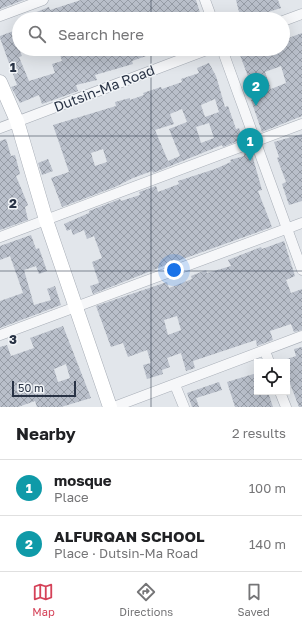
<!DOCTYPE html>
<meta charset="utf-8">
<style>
:root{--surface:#fff;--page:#f6f6f6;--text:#202124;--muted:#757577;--line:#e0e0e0;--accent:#d54258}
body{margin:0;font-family:"Golos Text",sans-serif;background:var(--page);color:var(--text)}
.controls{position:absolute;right:12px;bottom:12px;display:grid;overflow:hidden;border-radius:0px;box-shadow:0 4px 16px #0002}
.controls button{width:36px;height:36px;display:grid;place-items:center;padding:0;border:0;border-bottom:1px solid var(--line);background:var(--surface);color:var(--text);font:20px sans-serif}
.scale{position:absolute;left:12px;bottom:10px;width:64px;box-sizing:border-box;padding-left:4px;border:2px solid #293345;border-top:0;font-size:11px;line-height:14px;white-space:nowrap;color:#293345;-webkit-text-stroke:3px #f2f5f8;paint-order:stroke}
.you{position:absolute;left:174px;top:270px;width:14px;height:14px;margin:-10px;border:3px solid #fff;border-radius:50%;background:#1a73e8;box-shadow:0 0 0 6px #1a73e833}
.badge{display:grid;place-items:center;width:26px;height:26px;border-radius:50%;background:var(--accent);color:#fff;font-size:13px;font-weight:700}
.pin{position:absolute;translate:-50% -33px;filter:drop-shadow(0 1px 2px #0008)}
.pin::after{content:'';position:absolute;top:21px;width:14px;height:12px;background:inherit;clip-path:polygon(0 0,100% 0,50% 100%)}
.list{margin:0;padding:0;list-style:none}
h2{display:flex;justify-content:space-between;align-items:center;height:52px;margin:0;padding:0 16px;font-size:17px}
h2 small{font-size:13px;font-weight:400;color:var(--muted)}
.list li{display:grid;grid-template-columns:26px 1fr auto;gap:12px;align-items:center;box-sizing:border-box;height:56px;padding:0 16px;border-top:1px solid var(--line)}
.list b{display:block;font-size:15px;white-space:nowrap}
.list p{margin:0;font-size:13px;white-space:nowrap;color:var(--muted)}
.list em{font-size:13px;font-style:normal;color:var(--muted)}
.icon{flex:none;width:22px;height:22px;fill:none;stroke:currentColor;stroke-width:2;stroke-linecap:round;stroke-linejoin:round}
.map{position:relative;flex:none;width:302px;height:407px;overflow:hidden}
.search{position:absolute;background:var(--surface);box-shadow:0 4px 16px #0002;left:12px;right:12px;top:12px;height:44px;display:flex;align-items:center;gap:10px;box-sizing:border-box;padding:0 14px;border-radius:22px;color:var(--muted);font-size:15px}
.sheet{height:164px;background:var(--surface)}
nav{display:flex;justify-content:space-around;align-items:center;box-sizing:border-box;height:56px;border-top:1px solid var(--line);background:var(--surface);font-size:11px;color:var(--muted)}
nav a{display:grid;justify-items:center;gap:2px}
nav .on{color:var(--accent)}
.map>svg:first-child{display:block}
.building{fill:url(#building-cross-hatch);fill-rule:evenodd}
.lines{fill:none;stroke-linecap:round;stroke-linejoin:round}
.street-casing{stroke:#a7adb6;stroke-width:11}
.secondary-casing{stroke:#a7adb6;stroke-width:15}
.street{stroke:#f6f7f9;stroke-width:10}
.secondary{stroke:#fff;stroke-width:14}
.grid{fill:none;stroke:#293345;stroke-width:1;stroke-opacity:0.55}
.labels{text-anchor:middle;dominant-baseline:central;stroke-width:3;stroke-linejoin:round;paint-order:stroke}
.street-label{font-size:14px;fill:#293345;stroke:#f2f5f8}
.grid-label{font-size:13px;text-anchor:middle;font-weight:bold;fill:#293345;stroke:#f2f5f8;stroke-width:3;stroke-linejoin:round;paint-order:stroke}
</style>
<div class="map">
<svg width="302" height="407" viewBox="0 0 302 407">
<defs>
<pattern id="building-cross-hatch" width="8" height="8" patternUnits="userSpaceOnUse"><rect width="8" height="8" fill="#b9bfca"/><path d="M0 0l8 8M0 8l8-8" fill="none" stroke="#969ca6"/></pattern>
</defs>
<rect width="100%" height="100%" fill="#e2e6eb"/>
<path class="building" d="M 0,0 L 24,0 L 0,9 Z
M 81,0 L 196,0 L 202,19 L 19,19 L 49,7 L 50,10 Z
M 236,0 L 278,0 L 281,8 L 246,19 L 221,19 L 221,17 L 239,12 Z
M 19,29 L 19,49 L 22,56 L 19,57 L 29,81 L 55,73 L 52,64 L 62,61 L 59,51 L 65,49 L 121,49 L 122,52 L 131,49 L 163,50 L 132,61 L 133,64 L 95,75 L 97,80 L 76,85 L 78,91 L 59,98 L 42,104 L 39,95 L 20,103 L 11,87 L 17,85 L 0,38 L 0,36 Z
M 302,33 L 302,116 L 262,132 L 251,100 L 256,98 L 240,55 L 256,49 L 283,49 L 283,40 ZM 281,66 L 286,83 L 271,89 L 265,72 Z
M 209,63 L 216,76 L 225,107 L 228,106 L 236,129 L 239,128 L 243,139 L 223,147 L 222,145 L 153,173 L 152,171 L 133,178 L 115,187 L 62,207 L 51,178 L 69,172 L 53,125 L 116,106 L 115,102 L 130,98 L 130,100 L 144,95 L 143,93 L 161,87 L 162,89 L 182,82 L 181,79 L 199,73 L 197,68 ZM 215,99 L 219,112 L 205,117 L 201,105 ZM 182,109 L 187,122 L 169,129 L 180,156 L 168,161 L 155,130 L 174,124 L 170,114 ZM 209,123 L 214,138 L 201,143 L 196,127 ZM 103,149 L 107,162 L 95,166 L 91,153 Z
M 302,134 L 302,201 L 289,205 L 282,184 L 286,182 L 277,158 L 279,157 L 274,142 Z
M 6,139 L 11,156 L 15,155 L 18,166 L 20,174 L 16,176 L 28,205 L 25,207 L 28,220 L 0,230 L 0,141 Z
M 251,151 L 262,190 L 258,191 L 272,227 L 166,265 L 93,294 L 90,286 L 99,283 L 92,262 L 102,258 L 94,236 L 87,239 L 84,230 L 73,235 L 71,229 L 67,231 L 64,224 L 89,213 L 89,211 L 120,199 L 121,201 L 140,195 L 139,192 L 156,186 L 158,192 L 179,184 L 178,181 L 215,169 L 231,162 L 230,160 L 244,156 L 244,153 Z
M 48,159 L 53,171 L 42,175 L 38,163 Z
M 31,235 L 36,249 L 39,248 L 47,271 L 39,274 L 36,266 L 24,270 L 34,305 L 51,300 L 47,289 L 55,286 L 61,305 L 0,328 L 0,301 L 23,293 L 10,256 L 0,260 L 0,246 Z
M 284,241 L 295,276 L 286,280 L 291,293 L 302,289 L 302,330 L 294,332 L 291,324 L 270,331 L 273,340 L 257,346 L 256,340 L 193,361 L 195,368 L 186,371 L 181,353 L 167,358 L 170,367 L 162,370 L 163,374 L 147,379 L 143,365 L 151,363 L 147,350 L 128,357 L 123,343 L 111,347 L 96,306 L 167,282 L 169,288 L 192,279 L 191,276 L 206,270 L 207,273 L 231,266 L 228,260 L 261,247 L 262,249 ZM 177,316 L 181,330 L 168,335 L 164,320 Z
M 63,326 L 91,398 L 61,407 L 37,407 L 35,401 L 18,407 L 0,407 L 0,347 L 7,345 L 11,356 L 34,348 L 30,338 ZM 66,364 L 70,378 L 58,382 L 54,369 Z
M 302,347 L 302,407 L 299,407 L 287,376 L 287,359 L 296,356 L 294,349 Z
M 257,373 L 257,392 L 268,392 L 273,407 L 235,407 L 227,382 Z
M 219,382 L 222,390 L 196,398 L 199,407 L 192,407 L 187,393 Z"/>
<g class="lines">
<defs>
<path id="street" d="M 205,0 L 212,19
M 0,16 L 43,0
M 283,21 L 302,14
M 222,49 L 302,270
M 0,128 L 209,49
M 0,237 L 302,124
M 0,335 L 302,223
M 265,351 L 269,362
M 175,385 L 184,407
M 280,392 L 286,407
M 114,407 L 302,336"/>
<path id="secondary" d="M 0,82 L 17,121 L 46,220 L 110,407"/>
</defs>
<use href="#street" class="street-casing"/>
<use href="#secondary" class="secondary-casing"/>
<use href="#street" class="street"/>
<use href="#secondary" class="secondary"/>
</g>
<path class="grid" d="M 151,0 L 151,19M 151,49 L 151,407M 0,136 L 302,136M 0,271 L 302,271"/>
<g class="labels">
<g class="street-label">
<text transform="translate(104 88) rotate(-21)">Dutsin-Ma Road</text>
</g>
</g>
<g class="grid-label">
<text x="13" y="72">1</text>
<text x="13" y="208">2</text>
<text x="13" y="344">3</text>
</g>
</svg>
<div class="controls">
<button><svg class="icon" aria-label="locate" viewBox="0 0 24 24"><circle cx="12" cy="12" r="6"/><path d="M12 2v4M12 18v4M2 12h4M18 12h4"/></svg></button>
</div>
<div class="scale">50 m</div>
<div class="you"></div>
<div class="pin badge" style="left:250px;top:161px;background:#0f9aa8">1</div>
<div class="pin badge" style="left:256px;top:106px;background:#0f9aa8">2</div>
<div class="search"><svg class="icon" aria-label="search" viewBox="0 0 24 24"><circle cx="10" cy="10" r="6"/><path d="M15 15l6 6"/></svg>Search here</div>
</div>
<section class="sheet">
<h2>Nearby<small>2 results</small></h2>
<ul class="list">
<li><span class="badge" style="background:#0f9aa8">1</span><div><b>mosque</b><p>Place</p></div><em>100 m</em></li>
<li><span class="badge" style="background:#0f9aa8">2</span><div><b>ALFURQAN SCHOOL</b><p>Place · Dutsin-Ma Road</p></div><em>140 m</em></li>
</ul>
</section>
<nav>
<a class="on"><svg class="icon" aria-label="map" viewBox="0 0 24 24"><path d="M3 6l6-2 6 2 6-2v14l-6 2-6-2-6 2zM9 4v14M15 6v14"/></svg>Map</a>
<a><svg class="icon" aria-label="directions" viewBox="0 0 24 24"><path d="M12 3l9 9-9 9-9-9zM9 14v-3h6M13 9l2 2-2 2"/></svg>Directions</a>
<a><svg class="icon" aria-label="saved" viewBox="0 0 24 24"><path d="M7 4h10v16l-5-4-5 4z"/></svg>Saved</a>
</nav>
